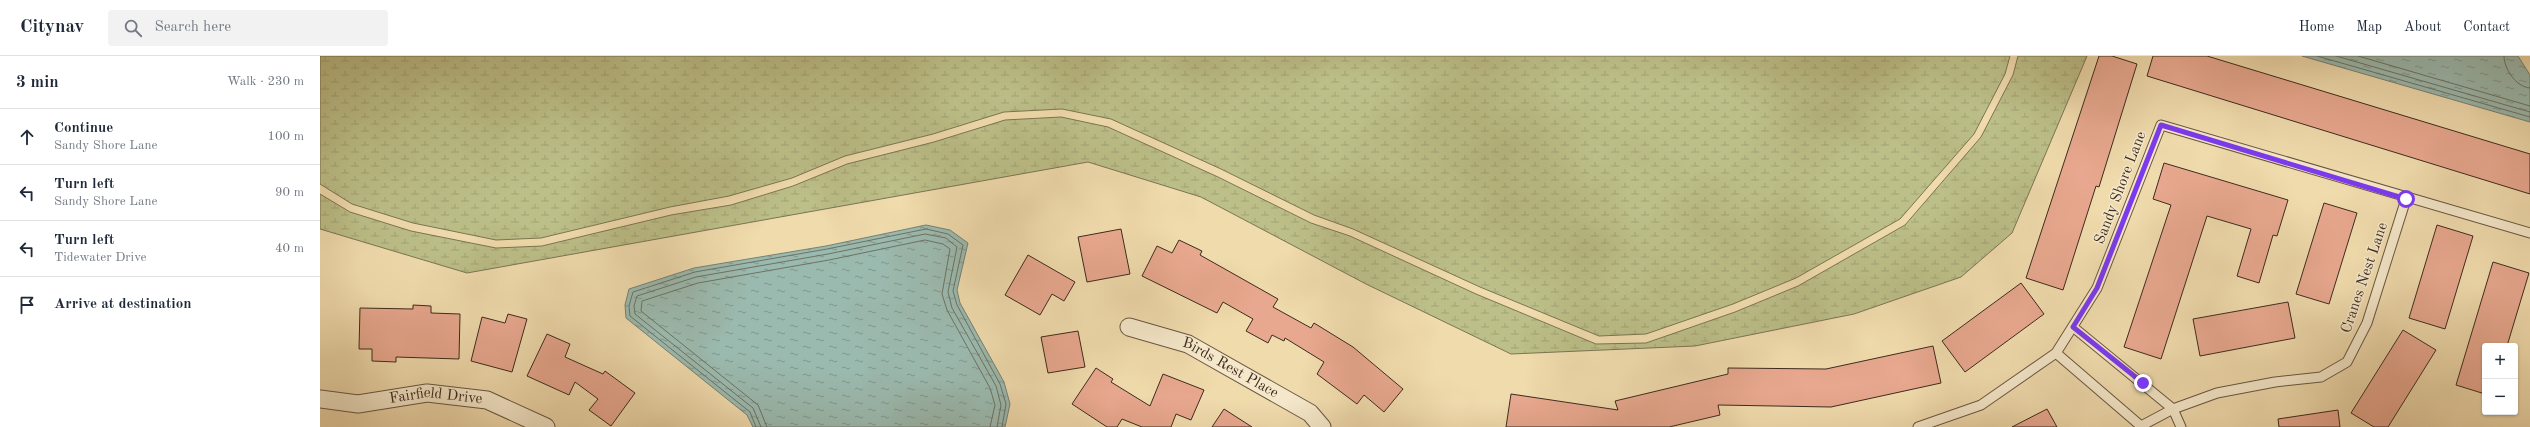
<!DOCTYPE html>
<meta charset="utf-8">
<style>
:root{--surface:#fff;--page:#f2f2f3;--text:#1f2937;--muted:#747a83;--line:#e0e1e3}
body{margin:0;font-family:"Old Standard TT",serif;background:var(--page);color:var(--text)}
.controls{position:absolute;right:12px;bottom:12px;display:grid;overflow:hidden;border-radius:4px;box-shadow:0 1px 3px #0004}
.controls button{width:36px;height:36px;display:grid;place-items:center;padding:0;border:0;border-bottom:1px solid var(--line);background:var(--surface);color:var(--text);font:20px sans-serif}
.stop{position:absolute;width:12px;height:12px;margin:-9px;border:3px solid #7c3aed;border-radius:50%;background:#fff}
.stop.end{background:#7c3aed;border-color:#fff;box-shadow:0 1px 4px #0008}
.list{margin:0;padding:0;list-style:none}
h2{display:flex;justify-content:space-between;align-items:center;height:52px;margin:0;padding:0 16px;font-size:17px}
h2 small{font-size:13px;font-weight:400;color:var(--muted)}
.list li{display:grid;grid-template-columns:26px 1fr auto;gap:12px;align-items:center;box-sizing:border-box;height:56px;padding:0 16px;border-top:1px solid var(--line)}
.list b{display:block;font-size:15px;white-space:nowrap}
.list p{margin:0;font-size:13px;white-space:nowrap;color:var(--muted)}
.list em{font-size:13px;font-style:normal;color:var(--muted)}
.icon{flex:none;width:22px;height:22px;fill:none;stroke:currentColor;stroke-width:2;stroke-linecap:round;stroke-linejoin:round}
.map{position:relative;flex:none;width:2210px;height:371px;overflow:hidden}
header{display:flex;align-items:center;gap:24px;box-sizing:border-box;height:56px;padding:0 20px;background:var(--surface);border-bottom:1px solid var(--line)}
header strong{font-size:19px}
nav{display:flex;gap:22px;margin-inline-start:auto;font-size:14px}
.search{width:280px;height:36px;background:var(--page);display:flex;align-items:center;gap:10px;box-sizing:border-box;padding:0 14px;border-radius:4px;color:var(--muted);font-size:15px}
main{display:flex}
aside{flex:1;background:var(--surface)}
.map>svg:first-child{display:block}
.wetland{fill:url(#wetland-marsh);stroke:#7c7553}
.water{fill:url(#water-ripples);stroke:#758175}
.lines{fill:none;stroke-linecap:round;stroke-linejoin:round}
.shore{stroke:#6c7266;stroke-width:1}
.building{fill:#e8a88f;stroke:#3d2b1e}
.lane-casing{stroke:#6a5742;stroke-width:11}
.street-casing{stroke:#6a5742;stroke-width:19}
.lane{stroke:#f5e8ca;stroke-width:9}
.street{stroke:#f5e8ca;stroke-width:17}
.route{stroke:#7c3aed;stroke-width:5}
.labels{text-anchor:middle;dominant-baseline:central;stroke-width:3;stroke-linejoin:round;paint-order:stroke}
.street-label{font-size:15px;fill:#3d2b1e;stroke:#f5e8ca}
</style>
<header>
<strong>Citynav</strong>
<div class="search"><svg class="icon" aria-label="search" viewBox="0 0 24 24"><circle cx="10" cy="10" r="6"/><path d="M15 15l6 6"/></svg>Search here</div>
<nav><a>Home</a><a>Map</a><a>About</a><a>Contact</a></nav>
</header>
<main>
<aside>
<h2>3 min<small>Walk · 230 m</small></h2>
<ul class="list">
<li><svg class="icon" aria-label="ahead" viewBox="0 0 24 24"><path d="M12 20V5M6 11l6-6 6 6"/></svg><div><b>Continue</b><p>Sandy Shore Lane</p></div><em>100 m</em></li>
<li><svg class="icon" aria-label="left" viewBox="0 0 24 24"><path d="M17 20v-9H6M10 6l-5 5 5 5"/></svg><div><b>Turn left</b><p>Sandy Shore Lane</p></div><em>90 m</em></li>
<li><svg class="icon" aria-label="left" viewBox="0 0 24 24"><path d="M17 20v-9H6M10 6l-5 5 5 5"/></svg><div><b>Turn left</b><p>Tidewater Drive</p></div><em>40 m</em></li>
<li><svg class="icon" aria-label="arrive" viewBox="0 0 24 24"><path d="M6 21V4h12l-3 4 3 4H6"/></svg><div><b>Arrive at destination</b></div></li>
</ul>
</aside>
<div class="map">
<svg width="2210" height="371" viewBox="0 0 2210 371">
<defs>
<pattern id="wetland-marsh" width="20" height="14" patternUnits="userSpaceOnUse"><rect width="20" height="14" fill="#bcbf88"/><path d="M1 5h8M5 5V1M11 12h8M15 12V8" fill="none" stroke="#a2a475"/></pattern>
<pattern id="water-ripples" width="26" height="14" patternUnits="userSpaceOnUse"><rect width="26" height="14" fill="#9bbaaf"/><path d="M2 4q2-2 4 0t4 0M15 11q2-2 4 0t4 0" fill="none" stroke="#80978e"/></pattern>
</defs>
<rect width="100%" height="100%" fill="#f0dbad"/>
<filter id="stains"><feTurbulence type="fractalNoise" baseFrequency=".005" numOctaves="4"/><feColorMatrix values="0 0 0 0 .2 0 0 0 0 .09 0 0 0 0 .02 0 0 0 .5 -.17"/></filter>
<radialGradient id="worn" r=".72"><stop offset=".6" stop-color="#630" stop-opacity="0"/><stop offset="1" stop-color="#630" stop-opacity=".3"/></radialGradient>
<path class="wetland" d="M 0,0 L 1690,0 L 1685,18 L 1654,78 L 1580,163 L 1476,222 L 1413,248 L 1326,278 L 1279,280 L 1160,231 L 1033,173 L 994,159 L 901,113 L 791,63 L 742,53 L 684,56 L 613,78 L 525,100 L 472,122 L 409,140 L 350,151 L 221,182 L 176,184 L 93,167 L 32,148 L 0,128 Z
M 1698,0 L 1767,0 L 1692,177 L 1641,221 L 1534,258 L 1375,290 L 1191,298 L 1046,228 L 881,141 L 768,106 L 147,217 L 0,173 L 0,138 L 30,156 L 91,175 L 176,192 L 222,190 L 351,159 L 411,149 L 473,130 L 527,108 L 614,86 L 685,64 L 741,61 L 788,71 L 898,121 L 991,167 L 1030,180 L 1156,238 L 1276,288 L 1326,287 L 1415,256 L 1478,230 L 1585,169 L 1661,81 L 1693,19 Z"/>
<path class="water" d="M 1982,0 L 2198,0 L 2210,19 L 2210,66 Z
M 606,169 L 630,174 L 648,187 L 637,234 L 640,247 L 684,326 L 690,348 L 685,371 L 433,371 L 427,359 L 306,262 L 305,249 L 309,233 L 374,212 L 506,190 Z"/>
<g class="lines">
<path class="shore" d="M 1997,0 L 2210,61
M 2016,0 L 2210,56
M 2038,0 L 2210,50
M 2184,0 C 2184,13 2196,31 2210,32
M 436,371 L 430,356 L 310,260 L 309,250 L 313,236 L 375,216 L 507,193 L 606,173 L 628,178 L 643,189 L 633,235 L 637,249 L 680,328 L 686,348 L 682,371
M 441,371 L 433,352 L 315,258 L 314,250 L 317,240 L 376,221 L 508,198 L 605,178 L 626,182 L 637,191 L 628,236 L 632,252 L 676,330 L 681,349 L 677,371
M 447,371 L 438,349 L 321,255 L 322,245 L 378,227 L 509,204 L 605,184 L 623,188 L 630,193 L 622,238 L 627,254 L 670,332 L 675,349 L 670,371"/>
</g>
<path class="building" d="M 1779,0 L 1792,0 L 1817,8 L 1779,131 L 1776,130 L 1743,234 L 1706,222 Z
M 1833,0 L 1887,0 L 2210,98 L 2210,138 L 1827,20 Z
M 1844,107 L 1968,144 L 1957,180 L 1953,179 L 1939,227 L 1917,220 L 1931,173 L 1887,160 L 1841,303 L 1804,291 L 1851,149 L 1833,143 Z
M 2004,147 L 2037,157 L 2009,248 L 1976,238 Z
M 2117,169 L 2153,180 L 2125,273 L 2089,262 Z
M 801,173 L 810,218 L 767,226 L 758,181 Z
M 859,184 L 882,195 L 880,199 L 958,243 L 953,251 L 991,272 L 994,267 L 1033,291 L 1083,333 L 1064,356 L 1044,339 L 1037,348 L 997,318 L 1004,306 L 965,282 L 964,285 L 952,279 L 948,287 L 926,275 L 933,263 L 903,246 L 897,257 L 822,220 L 837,190 L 852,197 Z
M 708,199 L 755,226 L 744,245 L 732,238 L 720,259 L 685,239 Z
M 2173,206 L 2209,217 L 2187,290 L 2165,290 L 2165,338 L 2136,329 Z
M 1701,227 L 1724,258 L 1645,316 L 1622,285 Z
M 1968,246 L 1975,282 L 1880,300 L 1873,263 Z
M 93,249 L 111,250 L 111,257 L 140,258 L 139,303 L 76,301 L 76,306 L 52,305 L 52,293 L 39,293 L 40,252 L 93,253 Z
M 188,258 L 207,263 L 192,316 L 151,305 L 162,261 L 185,267 Z
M 2083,274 L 2116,294 L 2068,371 L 2054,371 L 2031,357 Z
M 758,275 L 765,311 L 728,317 L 721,281 Z
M 227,278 L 250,288 L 245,301 L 283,318 L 285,315 L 315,337 L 291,370 L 269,354 L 278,343 L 255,326 L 249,339 L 207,320 Z
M 1613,290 L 1621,327 L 1511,351 L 1398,349 L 1400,359 L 1349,371 L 1186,371 L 1191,338 L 1298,354 L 1295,345 L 1408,318 L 1408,312 L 1506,313 Z
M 776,312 L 793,323 L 791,326 L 830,350 L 843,318 L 884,334 L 871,364 L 856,358 L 851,371 L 822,371 L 802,363 L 797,371 L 787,371 L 752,348 Z
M 904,353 L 932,371 L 892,371 Z
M 1727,353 L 1737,371 L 1692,371 Z
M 2018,354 L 2020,371 L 1959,371 L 1958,363 Z"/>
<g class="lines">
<defs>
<path id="lane" d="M 1753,271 L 1853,353 L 1861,371
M 1736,297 L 1822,371
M 1821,370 L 1853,353 L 1897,337 L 1955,326 L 2001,321 L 2027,306 L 2047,267 L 2086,143
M 1598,371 L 1661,349 L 1736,297 L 1777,232 L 1841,69 L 2210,177"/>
<g id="street">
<path id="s1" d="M 809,271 L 868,288 L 990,357 L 1002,371"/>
<path id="s2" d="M 0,343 L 38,348 L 107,337 L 167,344 L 226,371"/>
</g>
</defs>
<use href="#lane" class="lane-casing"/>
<use href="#street" class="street-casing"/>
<use href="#lane" class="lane"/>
<use href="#street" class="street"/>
</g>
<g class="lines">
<path class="route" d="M 1823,327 L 1753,271 L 1777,232 L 1841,69 L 2086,143"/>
</g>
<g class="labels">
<g class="street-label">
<text transform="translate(1801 132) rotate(-69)">Sandy Shore Lane</text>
<text transform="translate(2045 222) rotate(-71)">Cranes Nest Lane</text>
<text stroke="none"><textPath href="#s1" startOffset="110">Birds Rest Place</textPath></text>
<text stroke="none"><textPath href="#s2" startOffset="117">Fairfield Drive</textPath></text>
</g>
</g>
<rect width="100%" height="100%" filter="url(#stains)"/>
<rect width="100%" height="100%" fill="url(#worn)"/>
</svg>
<div class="controls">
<button>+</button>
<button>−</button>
</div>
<div class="stop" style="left:2086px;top:143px"></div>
<div class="stop end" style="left:1823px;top:327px"></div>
</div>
</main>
